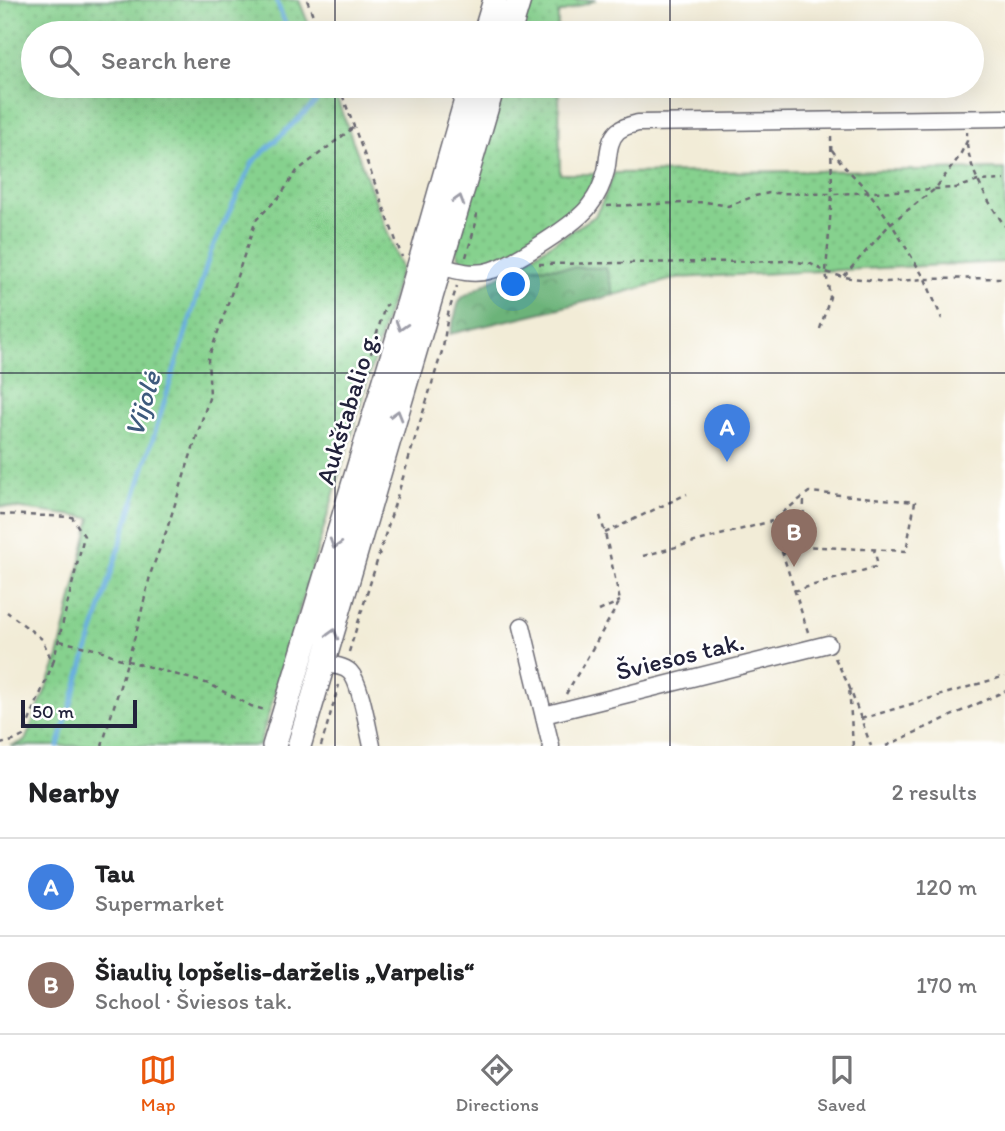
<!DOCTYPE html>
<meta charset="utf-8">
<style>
:root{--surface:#fff;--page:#f2f2f2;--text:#202124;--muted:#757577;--line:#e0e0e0;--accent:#ea580c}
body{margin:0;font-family:Itim,sans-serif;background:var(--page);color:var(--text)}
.scale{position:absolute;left:21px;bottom:18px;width:116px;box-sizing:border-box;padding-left:7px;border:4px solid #22223b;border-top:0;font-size:19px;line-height:24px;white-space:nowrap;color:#22223b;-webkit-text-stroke:5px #fff;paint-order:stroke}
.you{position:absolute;left:514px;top:285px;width:24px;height:24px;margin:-18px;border:5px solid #fff;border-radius:50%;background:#1a73e8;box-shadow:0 0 0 10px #1a73e833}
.badge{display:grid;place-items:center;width:46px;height:46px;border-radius:50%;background:var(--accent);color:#fff;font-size:23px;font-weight:700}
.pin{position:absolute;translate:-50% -58px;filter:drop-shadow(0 2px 4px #0008)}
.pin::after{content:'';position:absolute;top:37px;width:24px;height:21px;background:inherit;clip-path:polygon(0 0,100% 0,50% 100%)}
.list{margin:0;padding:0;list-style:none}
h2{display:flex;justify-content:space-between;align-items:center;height:91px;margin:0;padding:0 28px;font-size:30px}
h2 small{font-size:23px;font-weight:400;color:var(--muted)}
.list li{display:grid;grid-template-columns:46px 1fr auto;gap:21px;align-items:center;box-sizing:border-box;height:98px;padding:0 28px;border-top:2px solid var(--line)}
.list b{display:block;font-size:26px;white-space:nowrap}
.list p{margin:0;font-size:23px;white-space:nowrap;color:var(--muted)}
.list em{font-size:23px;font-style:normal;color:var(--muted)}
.icon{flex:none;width:38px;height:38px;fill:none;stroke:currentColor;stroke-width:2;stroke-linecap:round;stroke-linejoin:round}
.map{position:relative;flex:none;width:1005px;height:746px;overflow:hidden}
.search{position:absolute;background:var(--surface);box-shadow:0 7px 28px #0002;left:21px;right:21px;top:21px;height:77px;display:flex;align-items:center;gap:18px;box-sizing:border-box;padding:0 24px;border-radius:38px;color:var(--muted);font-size:26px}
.sheet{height:287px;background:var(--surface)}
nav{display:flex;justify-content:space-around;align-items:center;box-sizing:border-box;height:98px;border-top:2px solid var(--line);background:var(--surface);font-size:19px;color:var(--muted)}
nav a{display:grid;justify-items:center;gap:4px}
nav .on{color:var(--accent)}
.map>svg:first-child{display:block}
.grass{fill:url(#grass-dots);stroke:#547a64;stroke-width:2}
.forest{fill:url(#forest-crowns);stroke:#476a5a;stroke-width:2}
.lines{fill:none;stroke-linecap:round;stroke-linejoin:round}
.stream{stroke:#69afdf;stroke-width:4.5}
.street-casing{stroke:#6b6972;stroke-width:19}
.secondary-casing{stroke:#6b6972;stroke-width:26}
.path{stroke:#6b6972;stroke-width:2.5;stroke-dasharray:5 5;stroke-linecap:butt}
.street{stroke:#fff;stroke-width:16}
.secondary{stroke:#fff;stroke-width:23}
.oneway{stroke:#9c9ca7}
.grid{fill:none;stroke:#22223b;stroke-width:2;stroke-opacity:0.55}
.labels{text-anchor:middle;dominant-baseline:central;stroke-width:5;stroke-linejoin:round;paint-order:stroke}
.street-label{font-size:26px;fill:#22223b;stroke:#fff}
.water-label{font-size:28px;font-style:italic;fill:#3e5a7d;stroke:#fff}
</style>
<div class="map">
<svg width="1005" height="746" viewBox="0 0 1005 746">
<defs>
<pattern id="grass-dots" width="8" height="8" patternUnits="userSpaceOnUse" patternTransform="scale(1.75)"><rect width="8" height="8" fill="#86d18e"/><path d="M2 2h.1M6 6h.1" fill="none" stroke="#73b37b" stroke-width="1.8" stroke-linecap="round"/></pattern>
<pattern id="forest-crowns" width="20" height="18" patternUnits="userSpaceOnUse" patternTransform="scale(1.75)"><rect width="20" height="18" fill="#6cb379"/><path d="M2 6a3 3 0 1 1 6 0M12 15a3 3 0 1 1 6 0" fill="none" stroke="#589164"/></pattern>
</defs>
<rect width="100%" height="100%" fill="#fff"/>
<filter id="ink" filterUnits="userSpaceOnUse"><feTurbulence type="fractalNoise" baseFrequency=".0143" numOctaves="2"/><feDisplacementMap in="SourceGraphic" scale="14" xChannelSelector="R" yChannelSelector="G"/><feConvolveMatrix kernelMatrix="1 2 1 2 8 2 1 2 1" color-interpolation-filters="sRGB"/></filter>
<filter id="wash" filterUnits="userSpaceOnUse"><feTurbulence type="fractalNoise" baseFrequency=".00686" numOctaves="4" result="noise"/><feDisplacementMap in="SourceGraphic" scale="28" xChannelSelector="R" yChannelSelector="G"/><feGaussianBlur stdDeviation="1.57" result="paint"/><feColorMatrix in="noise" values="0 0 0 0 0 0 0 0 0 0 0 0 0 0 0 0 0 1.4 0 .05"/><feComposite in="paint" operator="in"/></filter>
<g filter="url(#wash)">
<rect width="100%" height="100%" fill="#f2ecd7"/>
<path class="grass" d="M 0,0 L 299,0 L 312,33 L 33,33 L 33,86 L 332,86 L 401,268 L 259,746 L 11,746 L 25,741 L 57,661 L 91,518 L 0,506 Z
M 526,0 L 596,0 L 558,14 L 558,33 L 516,33 Z
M 501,86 L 559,86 L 560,174 L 597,174 C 591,188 584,199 573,210 C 559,224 498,263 479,266 C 463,268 457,256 455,243 Z
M 1005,169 L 1005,262 L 677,278 L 614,295 L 605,268 L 515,267 L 595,216 L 606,194 L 614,173 Z"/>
<path class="forest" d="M 515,267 L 606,268 L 614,295 L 450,334 L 459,301 L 464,296 Z"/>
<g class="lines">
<path class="stream" d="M 276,0 L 289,33
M 58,746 L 211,251 L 253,162 L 316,102 L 309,86"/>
</g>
</g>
<g filter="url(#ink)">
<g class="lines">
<defs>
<path id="street" d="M 440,266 C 457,271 474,276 492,270 C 513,264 578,223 590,205 C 598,195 603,183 606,171 C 609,158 607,141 618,131 C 624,126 630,125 638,123 L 1005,118
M 522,626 L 551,746
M 324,664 C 333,665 344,666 350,672 C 361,683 368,730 372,746
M 544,715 L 828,644"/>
<path id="secondary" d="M 485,33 L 495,0
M 509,33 L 519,0
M 274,746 L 409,301 L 470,86
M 299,746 L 493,86"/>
</defs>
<use href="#street" class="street-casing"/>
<use href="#secondary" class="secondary-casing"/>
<path class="path" d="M 307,0 L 320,33
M 339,86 L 402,257
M 967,144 C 971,174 988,202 1005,226
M 832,150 L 843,165 L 869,192 L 891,223 L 925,279 L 942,319
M 607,206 L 706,202 L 728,206 L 755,196 L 769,193 L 832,194 L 956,188 L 978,181 L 1005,180
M 466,257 L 476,223 L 477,212
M 539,264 L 791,261 L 811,264 L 826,272 L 843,277 L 886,282 L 925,279 L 1005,278
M 844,276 L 891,223 L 935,189 L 959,157 L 967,141 L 967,132
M 820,329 L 830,297 L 826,272 L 832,194 L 831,137
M 351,421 L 385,306 L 388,304
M 0,514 L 72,517 L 84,536 L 53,663
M 605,533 L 687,494
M 803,546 L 804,497
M 783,554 L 800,546 L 906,551 L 915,502 L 809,492 L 772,521 L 808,632
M 643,556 L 772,521
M 794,591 L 875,567 L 877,561 L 874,550
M 599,611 L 620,601
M 60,641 L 103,651 L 118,658 L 209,684 L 251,706 L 265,710
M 349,652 L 443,348 L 448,314 L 457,286
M 835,658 L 849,686
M 566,694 L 620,601 L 605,533 L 599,512
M 861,719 L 1005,676
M 0,744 L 13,741 L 23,736 L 53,663 L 42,639 L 7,612
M 102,746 L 138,626 L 151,572 L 166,532 L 210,395 L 208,359 L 223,318 L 256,220 L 280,196 L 297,171 L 354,127
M 321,746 L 339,685
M 853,746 L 849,686 L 871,746
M 886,746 L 1005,691"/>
<use href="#street" class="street"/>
<use href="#secondary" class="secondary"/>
</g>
<defs><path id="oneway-chevron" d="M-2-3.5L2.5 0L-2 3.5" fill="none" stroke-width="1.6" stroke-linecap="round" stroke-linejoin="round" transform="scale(1.75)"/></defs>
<g class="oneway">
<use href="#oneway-chevron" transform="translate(459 200) rotate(-73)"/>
<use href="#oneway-chevron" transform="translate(401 326) rotate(107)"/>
<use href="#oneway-chevron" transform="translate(397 415) rotate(-74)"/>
<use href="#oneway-chevron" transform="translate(335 544) rotate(107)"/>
<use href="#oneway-chevron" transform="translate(333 634) rotate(-74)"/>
</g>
</g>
<path class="grid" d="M 335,0 L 335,33M 670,0 L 670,33M 335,86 L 335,746M 670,86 L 670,746M 0,373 L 1005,373"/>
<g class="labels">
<g class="street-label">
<text transform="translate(347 408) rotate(-73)">Aukštabalio g.</text>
<text transform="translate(680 656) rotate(-14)">Šviesos tak.</text>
</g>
<g class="water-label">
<text transform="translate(142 404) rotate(-73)">Vijolė</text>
</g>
</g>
</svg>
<div class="scale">50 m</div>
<div class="you"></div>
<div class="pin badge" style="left:727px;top:462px;background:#3f7fe0">A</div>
<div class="pin badge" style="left:794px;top:567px;background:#8d6e63">B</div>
<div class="search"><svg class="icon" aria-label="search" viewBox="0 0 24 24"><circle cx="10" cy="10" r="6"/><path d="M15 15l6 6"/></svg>Search here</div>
</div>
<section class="sheet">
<h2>Nearby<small>2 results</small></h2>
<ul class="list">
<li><span class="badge" style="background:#3f7fe0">A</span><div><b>Tau</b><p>Supermarket</p></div><em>120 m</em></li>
<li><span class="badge" style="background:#8d6e63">B</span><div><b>Šiaulių lopšelis-darželis „Varpelis“</b><p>School · Šviesos tak.</p></div><em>170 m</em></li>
</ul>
</section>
<nav>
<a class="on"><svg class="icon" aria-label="map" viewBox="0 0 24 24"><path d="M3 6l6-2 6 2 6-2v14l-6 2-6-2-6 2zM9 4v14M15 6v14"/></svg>Map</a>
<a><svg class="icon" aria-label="directions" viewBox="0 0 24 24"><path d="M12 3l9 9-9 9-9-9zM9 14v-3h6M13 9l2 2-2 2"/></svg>Directions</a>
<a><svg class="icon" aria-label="saved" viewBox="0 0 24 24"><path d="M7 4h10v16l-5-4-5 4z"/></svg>Saved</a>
</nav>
